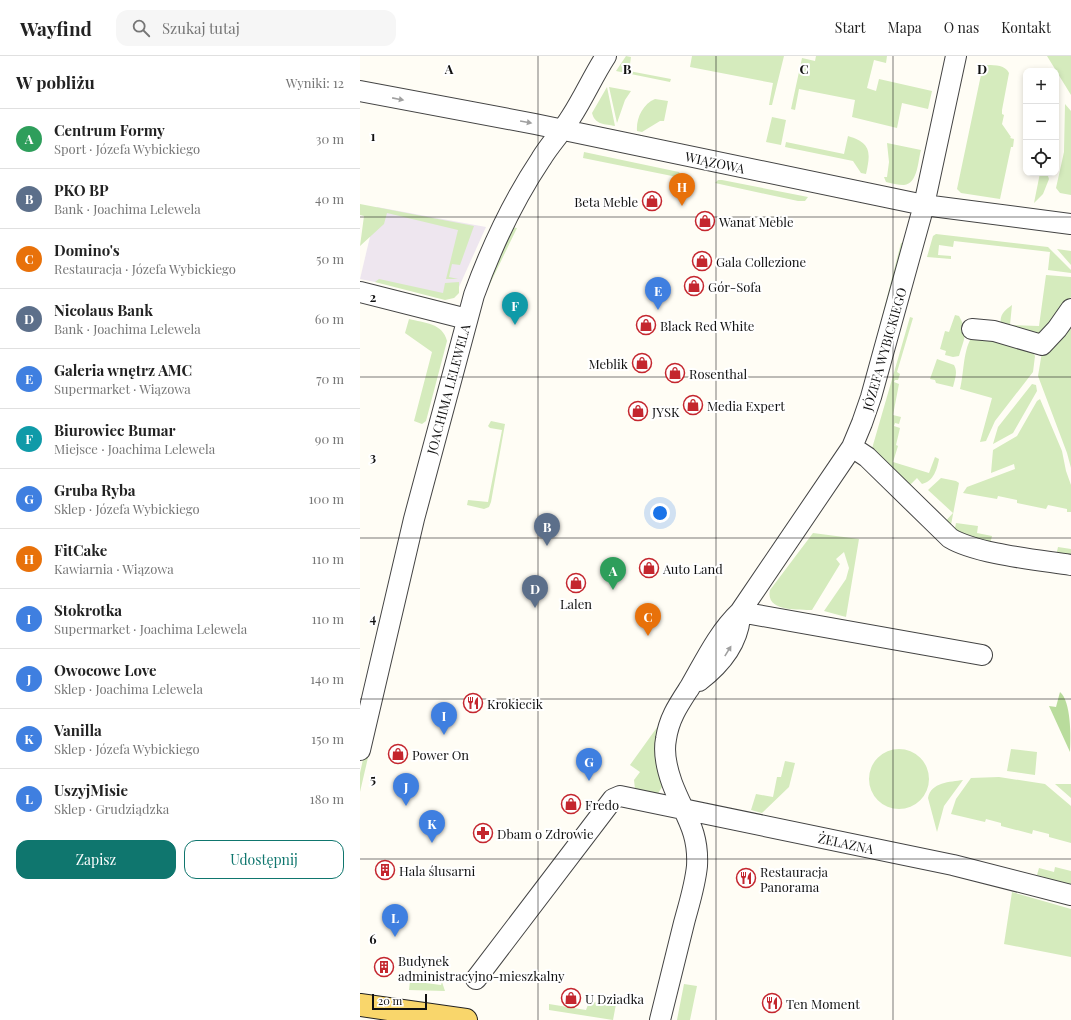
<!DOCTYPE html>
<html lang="pl">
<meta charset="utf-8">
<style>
:root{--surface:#fff;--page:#f6f6f6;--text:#222;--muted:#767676;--line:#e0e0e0;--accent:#0f766e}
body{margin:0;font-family:"Playfair Display",serif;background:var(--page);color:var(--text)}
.controls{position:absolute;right:12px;top:12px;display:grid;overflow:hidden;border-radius:8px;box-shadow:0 2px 6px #0003}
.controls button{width:36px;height:36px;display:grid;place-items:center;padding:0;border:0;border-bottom:1px solid var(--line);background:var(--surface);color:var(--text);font:20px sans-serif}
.scale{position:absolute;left:12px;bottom:10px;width:55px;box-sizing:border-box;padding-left:4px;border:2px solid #111;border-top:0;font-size:11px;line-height:14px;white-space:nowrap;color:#111;-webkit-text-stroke:3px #fff;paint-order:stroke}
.you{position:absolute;left:300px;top:457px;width:14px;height:14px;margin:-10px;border:3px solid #fff;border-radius:50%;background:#1a73e8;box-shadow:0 0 0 6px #1a73e833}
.badge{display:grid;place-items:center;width:26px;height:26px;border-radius:50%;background:var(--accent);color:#fff;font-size:13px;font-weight:700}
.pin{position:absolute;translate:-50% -33px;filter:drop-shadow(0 1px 2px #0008)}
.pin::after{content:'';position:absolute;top:21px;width:14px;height:12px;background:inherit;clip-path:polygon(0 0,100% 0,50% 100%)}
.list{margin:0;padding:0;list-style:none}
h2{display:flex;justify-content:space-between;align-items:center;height:52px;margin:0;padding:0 16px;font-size:17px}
h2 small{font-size:13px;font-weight:400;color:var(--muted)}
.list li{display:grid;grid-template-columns:26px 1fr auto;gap:12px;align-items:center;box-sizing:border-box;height:60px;padding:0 16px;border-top:1px solid var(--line)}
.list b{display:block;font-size:15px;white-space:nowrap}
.list p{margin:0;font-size:13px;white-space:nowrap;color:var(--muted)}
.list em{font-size:13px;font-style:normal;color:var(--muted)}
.actions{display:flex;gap:8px;padding:12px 16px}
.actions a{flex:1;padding:9px 0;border:1px solid var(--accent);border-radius:12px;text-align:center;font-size:14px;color:var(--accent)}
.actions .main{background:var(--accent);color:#fff}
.icon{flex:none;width:22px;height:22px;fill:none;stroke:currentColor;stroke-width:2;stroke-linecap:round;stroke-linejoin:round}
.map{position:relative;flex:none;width:711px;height:964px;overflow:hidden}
header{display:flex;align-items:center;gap:24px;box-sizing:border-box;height:56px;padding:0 20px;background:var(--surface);border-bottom:1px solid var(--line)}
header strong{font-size:19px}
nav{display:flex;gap:22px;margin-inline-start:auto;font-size:14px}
.search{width:280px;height:36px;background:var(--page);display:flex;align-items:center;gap:10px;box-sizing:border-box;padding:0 14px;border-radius:12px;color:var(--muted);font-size:15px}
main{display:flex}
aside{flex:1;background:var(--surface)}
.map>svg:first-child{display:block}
.industrial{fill:#eee6ef}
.green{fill:#d5ebbd}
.forest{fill:#b9dc9c}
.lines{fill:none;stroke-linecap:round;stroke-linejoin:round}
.minor-casing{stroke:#444;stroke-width:22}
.primary-casing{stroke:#222;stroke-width:24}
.minor{stroke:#fff;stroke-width:20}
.primary{stroke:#f9d66b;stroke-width:22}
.oneway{fill:#a0a0a0}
.grid{fill:none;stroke:#111;stroke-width:1;stroke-opacity:0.55}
.labels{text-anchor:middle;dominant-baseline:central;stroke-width:4;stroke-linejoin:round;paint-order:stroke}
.street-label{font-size:13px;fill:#111;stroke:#fff}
.poi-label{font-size:13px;fill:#111;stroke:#fff;text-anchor:start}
.grid-label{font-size:13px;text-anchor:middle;font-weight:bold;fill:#111;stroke:#fff;stroke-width:4;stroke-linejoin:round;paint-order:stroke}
</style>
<header>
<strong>Wayfind</strong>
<div class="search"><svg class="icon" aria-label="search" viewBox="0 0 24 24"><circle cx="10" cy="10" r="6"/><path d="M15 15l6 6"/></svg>Szukaj tutaj</div>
<nav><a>Start</a><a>Mapa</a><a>O nas</a><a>Kontakt</a></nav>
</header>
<main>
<aside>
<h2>W pobliżu<small>Wyniki: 12</small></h2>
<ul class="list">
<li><span class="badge" style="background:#2e9e5b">A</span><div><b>Centrum Formy</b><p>Sport · Józefa Wybickiego</p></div><em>30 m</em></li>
<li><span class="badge" style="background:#5c6f8a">B</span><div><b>PKO BP</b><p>Bank · Joachima Lelewela</p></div><em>40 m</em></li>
<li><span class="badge" style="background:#e8710a">C</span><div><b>Domino's</b><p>Restauracja · Józefa Wybickiego</p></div><em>50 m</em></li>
<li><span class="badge" style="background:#5c6f8a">D</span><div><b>Nicolaus Bank</b><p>Bank · Joachima Lelewela</p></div><em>60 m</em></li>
<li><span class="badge" style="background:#3f7fe0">E</span><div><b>Galeria wnętrz AMC</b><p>Supermarket · Wiązowa</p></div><em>70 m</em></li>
<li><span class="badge" style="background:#0f9aa8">F</span><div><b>Biurowiec Bumar</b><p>Miejsce · Joachima Lelewela</p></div><em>90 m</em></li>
<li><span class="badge" style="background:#3f7fe0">G</span><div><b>Gruba Ryba</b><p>Sklep · Józefa Wybickiego</p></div><em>100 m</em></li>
<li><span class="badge" style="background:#e8710a">H</span><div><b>FitCake</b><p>Kawiarnia · Wiązowa</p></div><em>110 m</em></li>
<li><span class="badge" style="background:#3f7fe0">I</span><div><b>Stokrotka</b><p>Supermarket · Joachima Lelewela</p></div><em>110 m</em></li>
<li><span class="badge" style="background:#3f7fe0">J</span><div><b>Owocowe Love</b><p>Sklep · Joachima Lelewela</p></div><em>140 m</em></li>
<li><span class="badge" style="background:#3f7fe0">K</span><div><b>Vanilla</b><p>Sklep · Józefa Wybickiego</p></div><em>150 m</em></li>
<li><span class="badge" style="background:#3f7fe0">L</span><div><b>UszyjMisie</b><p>Sklep · Grudziądzka</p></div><em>180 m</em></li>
</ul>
<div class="actions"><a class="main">Zapisz</a><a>Udostępnij</a></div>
</aside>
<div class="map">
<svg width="711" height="964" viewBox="0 0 711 964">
<rect width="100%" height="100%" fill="#fffdf5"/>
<path class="industrial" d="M 17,151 L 126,171 L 94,242 L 0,223 Z"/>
<path class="green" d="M 266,0 L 271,1 L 269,15 L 311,23 L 310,26 L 256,15 Z
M 332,0 L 424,0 L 412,49 L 409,49 L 413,27 L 330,11 Z
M 456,0 L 527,0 L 526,7 L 514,4 L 507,32 L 516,35 L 519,23 L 572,35 L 568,53 L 542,47 L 537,72 L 492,61 L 495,44 L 439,33 L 435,54 L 431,53 L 442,2 L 455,5 Z
M 687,0 L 711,0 L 711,39 Z
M 627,9 C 636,9 645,9 649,17 L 642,54 L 642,58 L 644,59 L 642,68 L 651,81 L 650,82 L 654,83 L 653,91 L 651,91 L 640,143 L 601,137 L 597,133 L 622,14 L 623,10 Z
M 247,31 L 255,70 C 245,68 235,69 232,57 Z
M 249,31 L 271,35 L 265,44 L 257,67 Z
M 295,43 L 308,45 L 304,65 L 300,65 L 282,76 L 277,75 C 276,62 283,48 295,43 Z
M 705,48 L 711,55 L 711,139 L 700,137 L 696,132 L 704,96 Z
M 412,61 L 426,64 L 421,89 L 406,86 Z
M 488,80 C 511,87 511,96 506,118 L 501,117 L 493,105 L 425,91 L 426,86 L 484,98 Z
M 527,87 L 561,94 C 558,104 558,128 544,129 C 538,129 531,127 526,126 L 524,121 L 527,121 L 529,106 Z
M 224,96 L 319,116 L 322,122 L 223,102 Z
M 680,117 L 687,117 L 689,123 L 683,138 L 674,147 Z
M 358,124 L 362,124 L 448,141 L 445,145 L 438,145 L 355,127 Z
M 0,148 L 114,170 L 100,209 L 92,208 L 89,221 L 98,223 L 86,223 L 98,174 L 27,157 L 24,168 L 0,190 L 4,160 L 0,159 Z
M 151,171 L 157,172 L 127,234 L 124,234 Z
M 576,178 L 688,191 L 711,214 L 711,217 L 688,214 L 690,196 L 594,185 L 593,191 L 579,189 L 578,199 L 591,200 L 591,203 L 567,201 L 573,180 Z
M 546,186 L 518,283 L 516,284 L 541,187 Z
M 697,193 L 711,195 L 711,209 Z
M 686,219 L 711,221 L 711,241 L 686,278 L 683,280 L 641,268 C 639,259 645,254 652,249 L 650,269 L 679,270 Z
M 19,223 L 83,237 L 85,227 L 99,226 L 99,237 L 94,242 L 85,244 L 15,226 Z
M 595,259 L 599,260 C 609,278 604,282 599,300 L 593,301 L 585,299 L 586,295 L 580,293 L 585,275 L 589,276 Z
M 711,260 L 711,412 L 707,397 L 678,320 L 682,296 Z
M 550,261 L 553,262 L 537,316 L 540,318 L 538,324 L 535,324 L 534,326 L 539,328 L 533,359 L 541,361 L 539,368 L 535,367 L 534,370 L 540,372 L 536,389 L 538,390 L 533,406 L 569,417 L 575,401 L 579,403 C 577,413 574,425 562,428 L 557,422 L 548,431 L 511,396 Z
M 49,263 C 64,267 83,267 87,285 L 66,365 L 62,368 L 54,365 L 72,296 L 45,277 Z
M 613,280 L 672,295 L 675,300 L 673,316 L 635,365 L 626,385 L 620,386 L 632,342 L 600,333 C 604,318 603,291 613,280 Z
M 577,303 L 594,309 C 598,316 595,323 593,331 L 576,327 L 575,324 L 570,323 Z
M 672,328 L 676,329 L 677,335 L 653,377 L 633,388 L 638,371 Z
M 680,343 L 702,395 L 706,415 L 711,429 L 711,456 L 707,456 L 707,453 L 688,449 L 686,453 L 657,447 L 657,444 L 638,440 L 637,443 L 603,437 L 607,431 L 655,413 L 654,408 L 631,417 L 633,394 L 657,380 L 677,345 Z
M 131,365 L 145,368 L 131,446 L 129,451 L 124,453 L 107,449 L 108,444 L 128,446 L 142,374 L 130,372 L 128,370 Z
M 581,422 L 596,425 L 599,427 L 590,474 L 583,468 L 593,457 L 568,434 Z
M 596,467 L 618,470 L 617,477 L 632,480 L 630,488 L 594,477 Z
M 453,477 L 499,483 L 486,561 L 464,555 L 486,523 L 489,512 L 484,496 L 476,503 L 480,508 L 452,554 C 439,553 405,556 410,534 Z
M 698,491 L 711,493 L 711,502 L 696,500 Z
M 29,611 L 0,736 L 0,717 L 20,627 Z
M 298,670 C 292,697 298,707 302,731 L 297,739 L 275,733 L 274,724 L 280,716 L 270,709 Z
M 651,693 L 677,696 L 675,719 L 647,715 Z
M509 723a30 30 0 1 1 60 0a30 30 0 1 1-60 0Z
M 425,705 L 435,707 L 429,731 L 402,757 L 391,754 L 396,738 L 413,741 L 417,721 L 421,721 Z
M 639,721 L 685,728 L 711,750 L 711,787 L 689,781 L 689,778 L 673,774 L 672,778 L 641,770 L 641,767 L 626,763 L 625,766 L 591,758 L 596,743 L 611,722 Z
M 603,724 L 584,750 L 577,776 L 568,742 C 571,726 590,726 603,724 Z
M 695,728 L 711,728 L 711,742 Z
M 695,811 L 711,815 L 711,831 L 684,824 L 684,821 L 677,819 L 679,812 L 694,816 Z
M 652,836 L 711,853 L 711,901 L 644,888 Z
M 50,925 L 81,929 L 82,926 L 85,935 L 49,934 Z
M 324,928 L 337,930 L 330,964 L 317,964 Z
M 229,946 L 256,948 L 253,964 L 189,954 L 189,948 L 226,954 Z"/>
<path class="forest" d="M 700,636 C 711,645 711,680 710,696 L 689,650 L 696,651 Z"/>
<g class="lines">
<defs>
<path id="minor" d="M 0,35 L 175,68 L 564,149 L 711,168
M 0,236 L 107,263
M 612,273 L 634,275 L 682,289 L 697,273 L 711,253
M 492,391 L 507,401 L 590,482 C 616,498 679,504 711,509
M 380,556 L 622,599
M 339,625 C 360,609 377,589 380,562
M 0,694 L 54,463 L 114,239 C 131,192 153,145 181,103 C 190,88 202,76 211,61 C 224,41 233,20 246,0
M 116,923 L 253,743 L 260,740 L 593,809 L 711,839
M 300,964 C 308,932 316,899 324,867 C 329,848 335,830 337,810 C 339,774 324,759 312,727 C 307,713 303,698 306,683 C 309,662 319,648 330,631 C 345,605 358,577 380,556 L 492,391 L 502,367 L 511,341 L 564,149 L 596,0"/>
<path id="primary" d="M 0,949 L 106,964"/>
</defs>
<use href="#minor" class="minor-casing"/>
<use href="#primary" class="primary-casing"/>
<use href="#minor" class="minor"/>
<use href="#primary" class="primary"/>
</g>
<defs><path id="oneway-solid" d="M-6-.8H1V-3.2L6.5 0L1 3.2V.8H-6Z"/></defs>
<g class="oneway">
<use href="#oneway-solid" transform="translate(38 43) rotate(11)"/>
<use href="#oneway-solid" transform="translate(166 66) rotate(10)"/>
<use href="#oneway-solid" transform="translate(368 595) rotate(-58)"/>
</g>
<path class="grid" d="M 178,0 L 178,964M 356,0 L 356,964M 533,0 L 533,964M 0,161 L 711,161M 0,321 L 711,321M 0,482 L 711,482M 0,643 L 711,643M 0,803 L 711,803"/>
<defs>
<symbol id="shop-ring" viewBox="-11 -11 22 22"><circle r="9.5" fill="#fff" stroke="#c4262e" stroke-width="1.5"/><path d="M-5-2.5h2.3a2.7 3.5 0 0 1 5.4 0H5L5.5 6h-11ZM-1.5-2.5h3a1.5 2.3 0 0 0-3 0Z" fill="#c4262e"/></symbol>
<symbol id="restaurant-ring" viewBox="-11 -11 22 22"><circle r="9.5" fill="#fff" stroke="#c4262e" stroke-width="1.5"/><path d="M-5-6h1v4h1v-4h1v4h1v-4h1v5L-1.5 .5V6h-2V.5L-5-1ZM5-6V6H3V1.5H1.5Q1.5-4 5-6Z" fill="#c4262e"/></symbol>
<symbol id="pharmacy-ring" viewBox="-11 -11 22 22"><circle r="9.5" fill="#fff" stroke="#c4262e" stroke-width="1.5"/><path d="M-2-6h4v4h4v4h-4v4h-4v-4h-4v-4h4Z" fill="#c4262e"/></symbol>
<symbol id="building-ring" viewBox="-11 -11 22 22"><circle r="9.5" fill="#fff" stroke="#c4262e" stroke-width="1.5"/><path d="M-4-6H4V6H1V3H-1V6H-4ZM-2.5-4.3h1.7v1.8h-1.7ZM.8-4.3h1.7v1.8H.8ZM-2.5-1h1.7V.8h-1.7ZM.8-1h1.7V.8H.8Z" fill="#c4262e"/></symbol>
</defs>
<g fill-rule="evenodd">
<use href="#shop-ring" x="281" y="134" width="22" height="22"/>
<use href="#shop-ring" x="334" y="154" width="22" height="22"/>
<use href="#shop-ring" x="331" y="194" width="22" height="22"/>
<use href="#shop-ring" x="323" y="219" width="22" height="22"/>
<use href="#shop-ring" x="275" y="258" width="22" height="22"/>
<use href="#shop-ring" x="271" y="296" width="22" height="22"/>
<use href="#shop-ring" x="304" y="306" width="22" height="22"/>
<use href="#shop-ring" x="322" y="338" width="22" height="22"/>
<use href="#shop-ring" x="267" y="344" width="22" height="22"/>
<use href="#shop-ring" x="278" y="501" width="22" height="22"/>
<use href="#shop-ring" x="205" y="516" width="22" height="22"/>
<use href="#restaurant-ring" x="102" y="636" width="22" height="22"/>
<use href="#shop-ring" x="27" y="687" width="22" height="22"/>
<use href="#shop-ring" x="200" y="737" width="22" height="22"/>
<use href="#pharmacy-ring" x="112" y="766" width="22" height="22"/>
<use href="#building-ring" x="14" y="803" width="22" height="22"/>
<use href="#restaurant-ring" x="375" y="811" width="22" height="22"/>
<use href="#building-ring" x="13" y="900" width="22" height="22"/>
<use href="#shop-ring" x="200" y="931" width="22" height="22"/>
<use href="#restaurant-ring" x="401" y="936" width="22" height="22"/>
</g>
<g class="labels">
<g class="street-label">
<text transform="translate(355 106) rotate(12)">WIĄZOWA</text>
<text transform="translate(524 293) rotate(-74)">JÓZEFA WYBICKIEGO</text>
<text transform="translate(88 333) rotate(-75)">JOACHIMA LELEWELA</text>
<text transform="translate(486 787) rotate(12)">ŻELAZNA</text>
</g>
<g class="poi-label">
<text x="278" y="145" text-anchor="end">Beta Meble</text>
<text x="359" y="165">Wanat Meble</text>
<text x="356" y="205">Gala Collezione</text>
<text x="348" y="230">Gór-Sofa</text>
<text x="300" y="269">Black Red White</text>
<text x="268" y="307" text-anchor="end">Meblik</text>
<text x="329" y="317">Rosenthal</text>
<text x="347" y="349">Media Expert</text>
<text x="292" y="355">JYSK</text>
<text x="303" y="512">Auto Land</text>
<text x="216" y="547" text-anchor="middle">Lalen</text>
<text x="127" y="647">Krokiecik</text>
<text x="52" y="698">Power On</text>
<text x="225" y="748">Fredo</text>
<text x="137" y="777">Dbam o Zdrowie</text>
<text x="39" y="814">Hala ślusarni</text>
<text x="400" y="815">Restauracja<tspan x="400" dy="15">Panorama</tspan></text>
<text x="38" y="904">Budynek<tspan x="38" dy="15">administracyjno-mieszkalny</tspan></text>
<text x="225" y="942">U Dziadka</text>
<text x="426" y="947">Ten Moment</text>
</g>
</g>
<g class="grid-label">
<text x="89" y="18">A</text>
<text x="267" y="18">B</text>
<text x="444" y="18">C</text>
<text x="622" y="18">D</text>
<text x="13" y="85">1</text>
<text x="13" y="246">2</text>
<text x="13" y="406">3</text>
<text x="13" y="567">4</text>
<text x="13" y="728">5</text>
<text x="13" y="888">6</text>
</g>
</svg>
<div class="controls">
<button>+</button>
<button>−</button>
<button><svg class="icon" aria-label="locate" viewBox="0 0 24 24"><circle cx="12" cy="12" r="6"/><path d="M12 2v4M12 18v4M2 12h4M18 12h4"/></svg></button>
</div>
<div class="scale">20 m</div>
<div class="you"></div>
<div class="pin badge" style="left:253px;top:534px;background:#2e9e5b">A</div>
<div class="pin badge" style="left:187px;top:490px;background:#5c6f8a">B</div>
<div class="pin badge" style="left:288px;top:580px;background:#e8710a">C</div>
<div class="pin badge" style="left:175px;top:552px;background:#5c6f8a">D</div>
<div class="pin badge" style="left:298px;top:254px;background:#3f7fe0">E</div>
<div class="pin badge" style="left:155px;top:269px;background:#0f9aa8">F</div>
<div class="pin badge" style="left:229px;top:725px;background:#3f7fe0">G</div>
<div class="pin badge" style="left:322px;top:150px;background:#e8710a">H</div>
<div class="pin badge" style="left:84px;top:679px;background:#3f7fe0">I</div>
<div class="pin badge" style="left:46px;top:750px;background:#3f7fe0">J</div>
<div class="pin badge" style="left:72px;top:787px;background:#3f7fe0">K</div>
<div class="pin badge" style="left:35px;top:881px;background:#3f7fe0">L</div>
</div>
</main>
